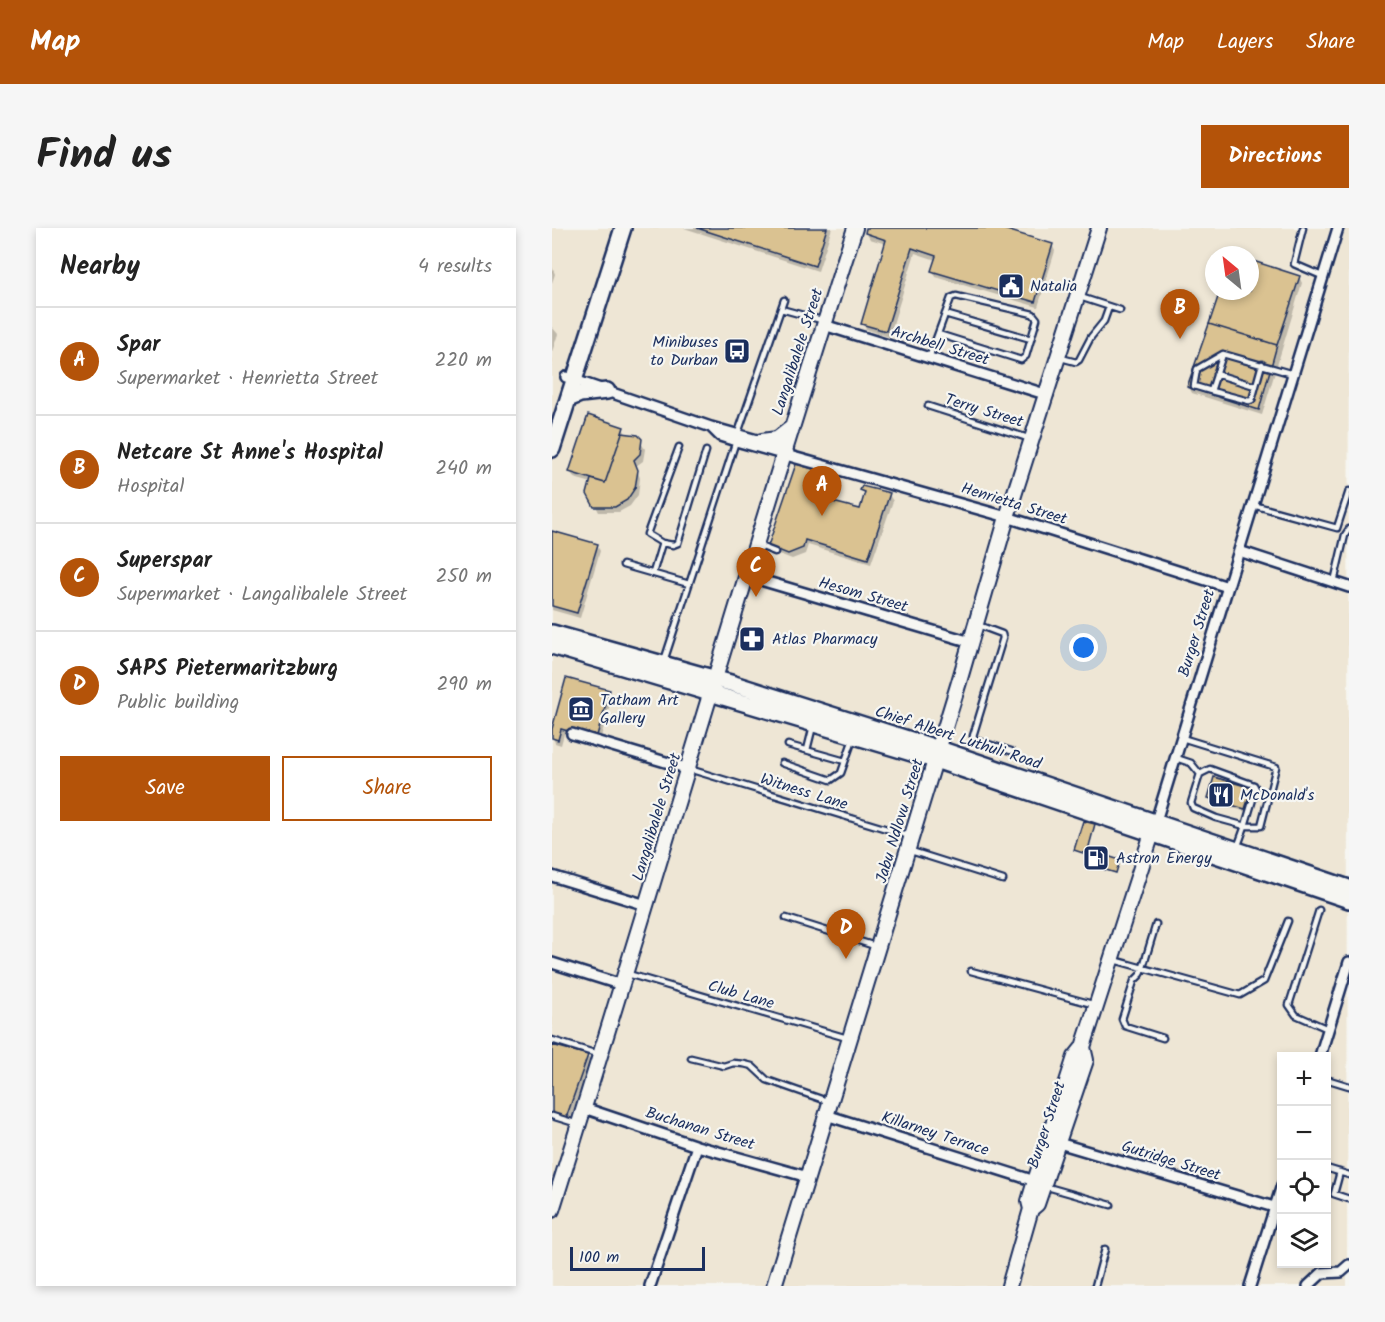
<!DOCTYPE html>
<meta charset="utf-8">
<style>
:root{--surface:#fff;--page:#f6f6f6;--text:#222;--muted:#767676;--line:#e0e0e0;--accent:#b45309}
body{margin:0;font-family:Kalam,sans-serif;background:var(--page);color:var(--text)}
.controls{position:absolute;right:18px;bottom:18px;display:grid;overflow:hidden;border-radius:0px;box-shadow:0 3px 9px #0003}
.controls button{width:54px;height:54px;display:grid;place-items:center;padding:0;border:0;border-bottom:2px solid var(--line);background:var(--surface);color:var(--text);font:30px sans-serif}
.compass{position:absolute;left:653px;top:18px;width:54px;height:54px;border-radius:50%;background:var(--surface);box-shadow:0 3px 9px #0003;rotate:331deg}
.scale{position:absolute;left:18px;bottom:15px;width:135px;box-sizing:border-box;padding-left:6px;border:3px solid #1b2f5e;border-top:0;font-size:16px;line-height:21px;white-space:nowrap;color:#1b2f5e;-webkit-text-stroke:4px #f6f6f2;paint-order:stroke}
.you{position:absolute;left:532px;top:420px;width:21px;height:21px;margin:-15px;border:4px solid #fff;border-radius:50%;background:#1a73e8;box-shadow:0 0 0 9px #1a73e833}
.badge{display:grid;place-items:center;width:39px;height:39px;border-radius:50%;background:var(--accent);color:#fff;font-size:20px;font-weight:700}
.pin{position:absolute;translate:-50% -50px;filter:drop-shadow(0 2px 3px #0008)}
.pin::after{content:'';position:absolute;top:32px;width:21px;height:18px;background:inherit;clip-path:polygon(0 0,100% 0,50% 100%)}
.list{margin:0;padding:0;list-style:none}
h2{display:flex;justify-content:space-between;align-items:center;height:78px;margin:0;padding:0 24px;font-size:26px}
h2 small{font-size:20px;font-weight:400;color:var(--muted)}
.list li{display:grid;grid-template-columns:39px 1fr auto;gap:18px;align-items:center;box-sizing:border-box;height:108px;padding:0 24px;border-top:2px solid var(--line)}
.list b{display:block;font-size:22px;white-space:nowrap}
.list p{margin:0;font-size:20px;white-space:nowrap;color:var(--muted)}
.list em{font-size:20px;font-style:normal;color:var(--muted)}
.actions{display:flex;gap:12px;padding:18px 24px}
.actions a{flex:1;padding:14px 0;border:2px solid var(--accent);border-radius:0px;text-align:center;font-size:21px;color:var(--accent)}
.actions .main{background:var(--accent);color:#fff}
.icon{flex:none;width:33px;height:33px;fill:none;stroke:currentColor;stroke-width:2;stroke-linecap:round;stroke-linejoin:round}
.map{position:relative;flex:none;width:797px;height:1058px;overflow:hidden;border-radius:0px}
header{display:flex;align-items:center;gap:36px;box-sizing:border-box;height:84px;padding:0 30px;background:var(--accent);color:#fff}
header strong{font-size:28px}
nav{display:flex;gap:33px;margin-inline-start:auto;font-size:21px}
.intro{display:flex;align-items:center;justify-content:space-between;box-sizing:border-box;height:144px;padding:0 36px}
h1{margin:0;font-size:42px}
.button{padding:15px 27px;border-radius:0px;background:var(--accent);color:#fff;font-size:21px;font-weight:700}
main{display:flex;gap:36px;padding:0 36px}
aside{flex:1;background:var(--surface);border-radius:0px;box-shadow:0 3px 9px #0003}
.map>svg:first-child{display:block}
.built{fill:#eee6d5;fill-rule:evenodd}
.shadow{fill:#0003}
.building{fill:#dac291;stroke:#1b2f5e;stroke-width:1.5}
.lines{fill:none;stroke-linecap:round;stroke-linejoin:round}
.lane-casing{stroke:#1b2f5e;stroke-width:9}
.street-casing{stroke:#1b2f5e;stroke-width:14}
.secondary-casing{stroke:#1b2f5e;stroke-width:18}
.primary-casing{stroke:#1b2f5e;stroke-width:20}
.lane{stroke:#f6f6f2;stroke-width:4.5}
.street{stroke:#f6f6f2;stroke-width:9}
.secondary{stroke:#f6f6f2;stroke-width:14}
.primary{stroke:#f6f6f2;stroke-width:15}
.labels{text-anchor:middle;dominant-baseline:central;stroke-width:4.5;stroke-linejoin:round;paint-order:stroke}
.poi-label{font-size:16px;fill:#1b2f5e;stroke:#f6f6f2;text-anchor:start}
.street-label{font-size:16px;fill:#1b2f5e;stroke:#f6f6f2}
</style>
<header>
<strong>Map</strong>
<nav><a>Map</a><a>Layers</a><a>Share</a></nav>
</header>
<div class="intro"><h1>Find us</h1><a class="button">Directions</a></div>
<main>
<aside>
<h2>Nearby<small>4 results</small></h2>
<ul class="list">
<li><span class="badge">A</span><div><b>Spar</b><p>Supermarket · Henrietta Street</p></div><em>220 m</em></li>
<li><span class="badge">B</span><div><b>Netcare St Anne's Hospital</b><p>Hospital</p></div><em>240 m</em></li>
<li><span class="badge">C</span><div><b>Superspar</b><p>Supermarket · Langalibalele Street</p></div><em>250 m</em></li>
<li><span class="badge">D</span><div><b>SAPS Pietermaritzburg</b><p>Public building</p></div><em>290 m</em></li>
</ul>
<div class="actions"><a class="main">Save</a><a>Share</a></div>
</aside>
<div class="map">
<svg width="797" height="1058" viewBox="0 0 797 1058">
<rect width="100%" height="100%" fill="#f6f6f2"/>
<filter id="ink" filterUnits="userSpaceOnUse"><feTurbulence type="fractalNoise" baseFrequency=".0167" numOctaves="2"/><feDisplacementMap in="SourceGraphic" scale="12" xChannelSelector="R" yChannelSelector="G"/><feConvolveMatrix kernelMatrix="1 2 1 2 8 2 1 2 1" color-interpolation-filters="sRGB"/></filter>
<g filter="url(#ink)">
<path class="built" d="M 0,0 L 797,0 L 795,1058 L 0,1058 ZM 662,27 L 698,27 L 698,63 L 662,63 ZM 730,828 L 774,828 L 774,1036 L 730,1036 Z"/>
<path class="shadow" d="M 132,0 L 280,0 L 266,43 Z
M 316,0 L 443,0 L 500,17 L 503,23 L 486,79 L 384,49 L 381,43 L 384,32 L 363,25 L 337,109 L 314,101 L 310,95 L 334,16 L 318,11 L 314,5 Z
M 0,39 L 3,46 L 0,55 Z
M 747,49 L 750,55 L 710,187 L 640,165 L 637,159 L 669,63 L 698,63 Z
M 0,99 L 6,106 L 0,124 Z
M 71,200 L 74,206 L 85,209 L 93,221 L 91,233 L 84,238 L 88,250 L 86,267 L 78,278 L 67,284 L 47,284 L 37,265 L 40,255 L 22,250 L 19,244 Z
M 285,249 L 288,255 L 281,276 L 309,283 L 314,268 L 310,262 L 337,267 L 341,273 L 319,336 L 256,317 L 253,326 L 240,331 L 222,324 L 218,318 Z
M 0,304 L 45,317 L 48,323 L 28,390 L 0,382 Z
M 57,463 L 60,469 L 47,516 L 12,506 L 9,517 L 3,515 L 0,506 Z
M 699,561 L 701,565 L 695,584 L 660,574 L 658,569 Z
M 0,818 L 35,828 L 39,834 L 17,895 L 0,890 Z"/>
<path class="building" d="M 145,0 L 275,0 L 263,38 Z
M 314,0 L 448,0 L 501,16 L 483,74 L 379,43 L 384,28 L 360,20 L 334,103 L 309,96 L 334,12 L 313,5 Z
M 698,32 L 748,48 L 725,117 L 657,96 L 668,63 L 698,63 Z
M 657,96 L 725,117 L 707,182 L 635,159 Z
M 36,187 L 72,199 L 53,255 L 17,244 Z
M 70,205 L 86,207 L 90,211 L 88,226 L 82,232 L 86,242 L 83,260 L 75,272 L 63,279 L 42,279 L 35,266 L 39,251 L 53,255 Z
M 244,236 L 286,248 L 277,273 L 308,281 L 313,264 L 308,262 L 310,258 L 338,265 L 316,331 L 253,312 L 251,320 L 236,326 L 216,318 Z
M 0,303 L 46,316 L 25,385 L 0,378 Z
M 14,450 L 58,462 L 44,511 L 9,501 L 6,512 L 0,510 L 0,501 Z
M 662,549 L 700,560 L 693,581 L 656,570 Z
M 531,593 L 543,596 L 536,622 L 568,632 L 564,645 L 534,636 L 537,627 L 522,622 Z
M 0,817 L 36,827 L 14,890 L 0,886 Z"/>
<g class="lines">
<defs>
<path id="lane" d="M 751,0 L 742,36 L 770,48
M 528,69 L 568,82
M 229,81 L 273,93
M 393,86 L 479,111
M 377,130 L 399,70 L 404,68 L 481,86 L 485,91 L 474,128 L 469,132 L 386,106
M 509,130 L 524,134 L 527,132 L 539,109 L 552,93 L 557,79
M 710,136 L 700,172 L 697,173 L 659,163 L 671,126 L 741,146
M 664,146 L 703,158
M 659,163 L 642,158 L 645,141 L 671,126
M 376,178 L 479,211
M 186,205 L 232,72
M 701,277 L 785,300 L 797,263
M 110,315 L 121,317 L 126,315 L 154,223
M 205,317 L 223,324
M 71,337 L 137,356
M 101,345 L 110,315 L 95,306 L 127,219
M 782,354 L 793,307 L 797,301
M 426,397 L 450,406 L 451,410 L 421,508 L 423,512 L 459,523
M 112,433 L 184,213
M 630,510 L 724,539 L 709,598 L 693,598 L 685,620
M 236,517 L 293,533
M 255,522 L 261,498
M 624,530 L 639,535 L 648,546
M 230,535 L 279,552 L 289,545 L 301,511
M 137,541 L 358,608
M 658,541 L 702,557 L 704,561 L 693,598 L 664,590 L 641,580 L 639,575 L 648,546 Z
M 359,623 L 451,652
M 767,682 L 737,777 L 744,787 L 776,801
M 234,690 L 323,718
M 604,696 L 589,746 L 582,753 L 570,791 L 573,798 L 611,810
M 562,732 L 688,767 L 712,753 L 736,693
M 419,743 L 544,777
M 76,746 L 295,810
M 0,812 L 45,826
M 139,830 L 172,838 L 181,835 L 192,836 L 200,838 L 215,852 L 275,873
M 774,851 L 797,858
M 0,888 L 26,896
M 774,940 L 797,947
M 788,944 L 782,966 L 797,971
M 492,958 L 559,977
M 543,1058 L 553,1021"/>
<path id="street" d="M 272,97 L 496,167
M 14,149 L 159,199 L 233,220 L 237,225
M 159,199 L 168,208 L 184,213 L 455,289 L 676,359
M 687,323 L 797,359
M 195,348 L 419,414
M 20,506 L 137,541
M 604,593 L 786,0
M 0,648 L 94,677
M 0,735 L 70,757
M 768,828 L 797,734
M 32,880 L 145,918 L 256,949
M 274,887 L 483,953
M 500,913 L 722,979
M 98,1058 L 145,918
M 698,1058 L 730,957
M 756,1058 L 770,1045 L 789,1044 L 797,1037"/>
<path id="secondary" d="M 210,213 L 225,211 L 239,200
M 479,981 L 485,976 L 534,832 L 531,819
M 0,982 C 103,655 198,326 303,0
M 222,1058 L 407,454 L 455,289 L 547,0
M 457,1058 L 479,981 L 477,973 L 483,953 L 523,829 L 531,819 L 603,596"/>
<path id="primary" d="M 16,171 L 28,166 L 55,163
M 0,221 L 71,0
M 0,405 L 182,456 L 387,521 L 797,660
M 0,418 L 383,532 L 797,672"/>
</defs>
<use href="#lane" class="lane-casing"/>
<use href="#street" class="street-casing"/>
<use href="#secondary" class="secondary-casing"/>
<use href="#primary" class="primary-casing"/>
<use href="#lane" class="lane"/>
<use href="#street" class="street"/>
<use href="#secondary" class="secondary"/>
<use href="#primary" class="primary"/>
</g>
</g>
<defs>
<symbol id="civic-square" viewBox="-11 -11 22 22"><rect x="-9" y="-9" width="18" height="18" rx="4" fill="#1b2f5e" stroke="#f6f6f2"/><path d="M-.6-6.5H3V-4.5H.6V-3L4-1V1h2V6H-6V1h2V-1L-.6-3ZM-1.2 2.5V6h2.4V2.5Z" fill="#fff"/></symbol>
<symbol id="bus-square" viewBox="-11 -11 22 22"><rect x="-9" y="-9" width="18" height="18" rx="4" fill="#1b2f5e" stroke="#f6f6f2"/><path d="M-5-6H5V4H4V6H2V4H-2V6H-4V4H-5ZM-3.5-4V0h7V-4ZM-3.5 1.2v1.5H-2V1.2ZM2 1.2v1.5H3.5V1.2Z" fill="#fff"/></symbol>
<symbol id="pharmacy-square" viewBox="-11 -11 22 22"><rect x="-9" y="-9" width="18" height="18" rx="4" fill="#1b2f5e" stroke="#f6f6f2"/><path d="M-2-6h4v4h4v4h-4v4h-4v-4h-4v-4h4Z" fill="#fff"/></symbol>
<symbol id="museum-square" viewBox="-11 -11 22 22"><rect x="-9" y="-9" width="18" height="18" rx="4" fill="#1b2f5e" stroke="#f6f6f2"/><path d="M0-6L6-3V-2H-6V-3ZM-5-1h2V3h-2ZM-1-1h2V3h-2ZM3-1h2V3H3ZM-6 4H6V6H-6Z" fill="#fff"/></symbol>
<symbol id="restaurant-square" viewBox="-11 -11 22 22"><rect x="-9" y="-9" width="18" height="18" rx="4" fill="#1b2f5e" stroke="#f6f6f2"/><path d="M-5-6h1v4h1v-4h1v4h1v-4h1v5L-1.5 .5V6h-2V.5L-5-1ZM5-6V6H3V1.5H1.5Q1.5-4 5-6Z" fill="#fff"/></symbol>
<symbol id="fuel-square" viewBox="-11 -11 22 22"><rect x="-9" y="-9" width="18" height="18" rx="4" fill="#1b2f5e" stroke="#f6f6f2"/><path d="M-5.5-6h7V0h2V4h1.3V-2.5L3-4.5l.8-.8L6-3V5H2.5V1h-1V6h-7ZM-4.2-4.7v3.2H.2V-4.7Z" fill="#fff"/></symbol>
</defs>
<g fill-rule="evenodd">
<use href="#civic-square" x="444" y="43" width="30" height="30"/>
<use href="#bus-square" x="170" y="108" width="30" height="30"/>
<use href="#pharmacy-square" x="185" y="396" width="30" height="30"/>
<use href="#museum-square" x="14" y="466" width="30" height="30"/>
<use href="#restaurant-square" x="654" y="552" width="30" height="30"/>
<use href="#fuel-square" x="529" y="615" width="30" height="30"/>
</g>
<g class="labels">
<g class="poi-label">
<text x="478" y="58">Natalia</text>
<text x="166" y="114" text-anchor="end">Minibuses<tspan x="166" dy="18">to Durban</tspan></text>
<text x="220" y="411">Atlas Pharmacy</text>
<text x="48" y="472">Tatham Art<tspan x="48" dy="18">Gallery</tspan></text>
<text x="688" y="567">McDonald's</text>
<text x="564" y="630">Astron Energy</text>
</g>
<g class="street-label">
<text transform="translate(388 118) rotate(17)">Archbell Street</text>
<text transform="translate(246 124) rotate(-72)">Langalibalele Street</text>
<text transform="translate(432 183) rotate(17)">Terry Street</text>
<text transform="translate(462 276) rotate(17)">Henrietta Street</text>
<text transform="translate(311 367) rotate(16)">Hesom Street</text>
<text transform="translate(645 405) rotate(-73)">Burger Street</text>
<text transform="translate(406 510) rotate(18)">Chief Albert Luthuli Road</text>
<text transform="translate(252 564) rotate(17)">Witness Lane</text>
<text transform="translate(105 589) rotate(-73)">Langalibalele Street</text>
<text transform="translate(348 593) rotate(-73)">Jabu Ndlovu Street</text>
<text transform="translate(189 767) rotate(16)">Club Lane</text>
<text transform="translate(495 897) rotate(-72)">Burger Street</text>
<text transform="translate(148 901) rotate(17)">Buchanan Street</text>
<text transform="translate(383 906) rotate(18)">Killarney Terrace</text>
<text transform="translate(619 933) rotate(17)">Gutridge Street</text>
</g>
</g>
</svg>
<div class="controls">
<button>+</button>
<button>−</button>
<button><svg class="icon" aria-label="locate" viewBox="0 0 24 24"><circle cx="12" cy="12" r="6"/><path d="M12 2v4M12 18v4M2 12h4M18 12h4"/></svg></button>
<button><svg class="icon" aria-label="layers" viewBox="0 0 24 24"><path d="M12 4l9 5-9 5-9-5zM3 14l9 5 9-5"/></svg></button>
</div>
<svg class="compass" viewBox="-18 -18 36 36"><path d="M0-13l5 13h-10z" fill="#e53935"/><path d="M0 13l5-13h-10z" fill="#767676"/></svg>
<div class="scale">100 m</div>
<div class="you"></div>
<div class="pin badge" style="left:270px;top:288px">A</div>
<div class="pin badge" style="left:628px;top:111px">B</div>
<div class="pin badge" style="left:204px;top:369px">C</div>
<div class="pin badge" style="left:294px;top:731px">D</div>
</div>
</main>
